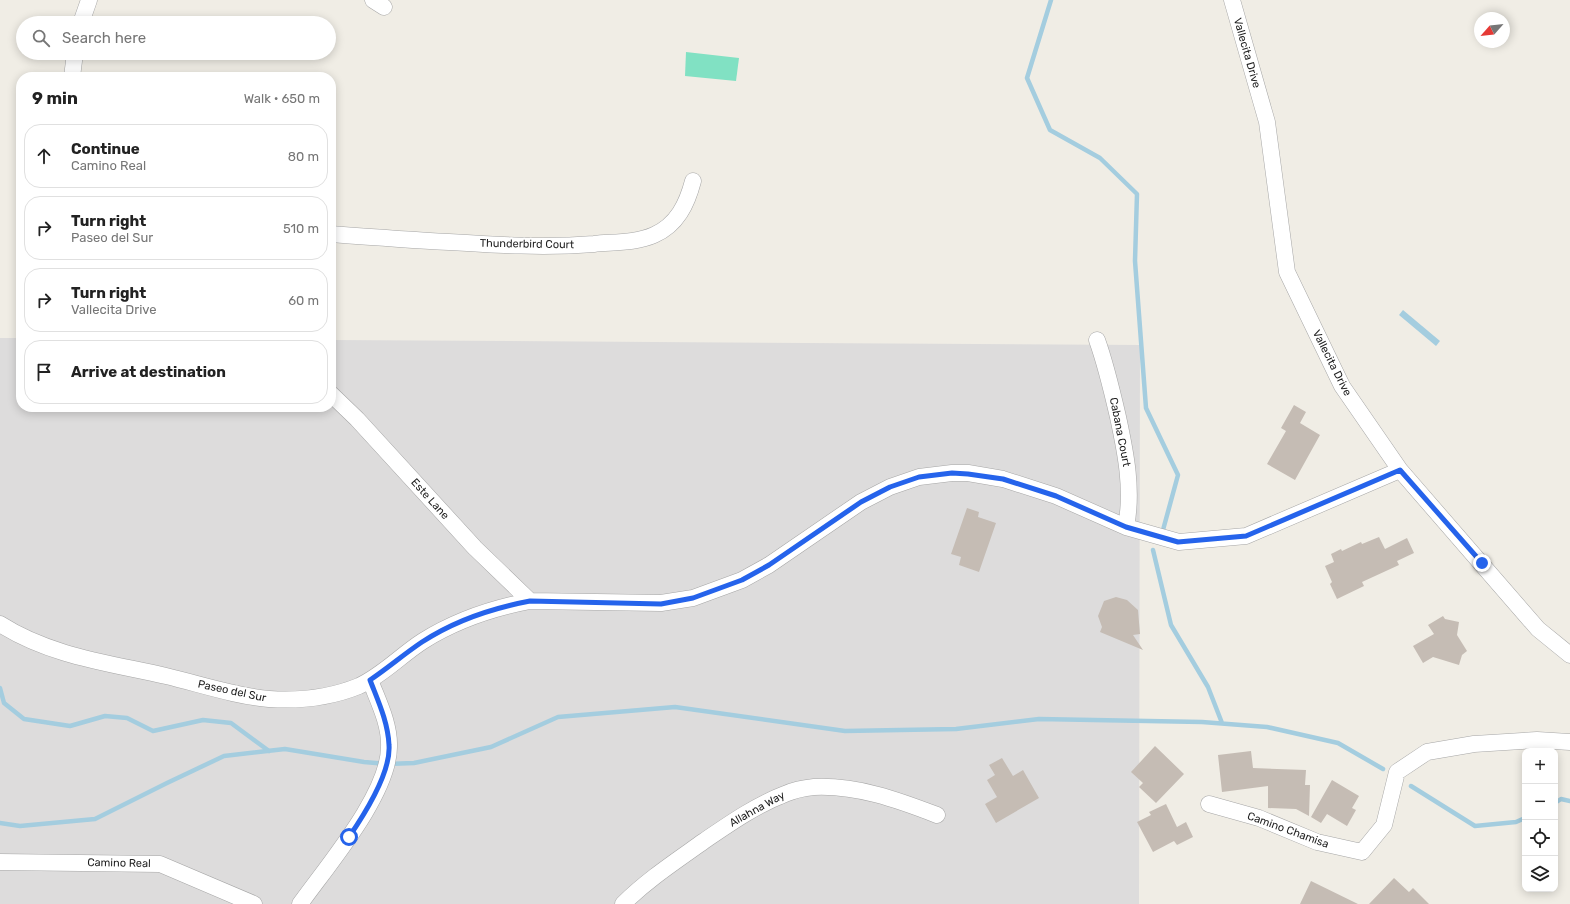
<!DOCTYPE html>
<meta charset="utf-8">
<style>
:root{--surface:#fff;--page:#f6f6f6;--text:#222;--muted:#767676;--line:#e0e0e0}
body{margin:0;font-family:Rubik,sans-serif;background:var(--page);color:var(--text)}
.controls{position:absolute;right:12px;bottom:12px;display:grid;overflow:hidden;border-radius:8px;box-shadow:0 2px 10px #0003}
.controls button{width:36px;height:36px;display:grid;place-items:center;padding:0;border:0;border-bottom:1px solid var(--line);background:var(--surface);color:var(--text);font:20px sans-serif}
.compass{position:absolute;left:1474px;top:12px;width:36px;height:36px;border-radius:50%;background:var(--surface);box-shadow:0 2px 10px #0003;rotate:243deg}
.stop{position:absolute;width:12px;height:12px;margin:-9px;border:3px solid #2563eb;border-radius:50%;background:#fff}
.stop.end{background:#2563eb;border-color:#fff;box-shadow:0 1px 4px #0008}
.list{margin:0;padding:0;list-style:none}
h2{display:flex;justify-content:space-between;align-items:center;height:52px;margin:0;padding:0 16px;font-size:17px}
h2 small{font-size:13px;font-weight:400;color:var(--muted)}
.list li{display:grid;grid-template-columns:26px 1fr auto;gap:12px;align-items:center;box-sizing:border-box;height:64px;margin:0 8px 8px;padding:0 8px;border:1px solid var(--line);border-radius:16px}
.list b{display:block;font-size:15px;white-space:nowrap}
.list p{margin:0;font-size:13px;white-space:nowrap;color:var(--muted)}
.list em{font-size:13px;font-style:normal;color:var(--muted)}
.icon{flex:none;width:22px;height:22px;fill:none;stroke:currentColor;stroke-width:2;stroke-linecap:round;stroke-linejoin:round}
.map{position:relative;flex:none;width:1570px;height:904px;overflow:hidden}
.search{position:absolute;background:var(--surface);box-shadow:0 2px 10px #0003;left:16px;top:16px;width:320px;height:44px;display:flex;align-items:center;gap:10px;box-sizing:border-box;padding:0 14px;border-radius:22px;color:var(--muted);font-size:15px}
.panel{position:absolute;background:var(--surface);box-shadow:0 2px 10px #0003;left:16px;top:72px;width:320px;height:340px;border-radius:16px}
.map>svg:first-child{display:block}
.residential{fill:#dddcdc}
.pitch{fill:#81e1c3}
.water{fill:#a4cddf}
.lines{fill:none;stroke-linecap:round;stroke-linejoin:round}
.stream{stroke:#a4cddf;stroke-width:4.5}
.building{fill:#c5bcb4}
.minor-casing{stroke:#a6a6a6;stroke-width:17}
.minor{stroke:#fff;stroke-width:16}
.route{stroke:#2563eb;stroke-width:5}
.labels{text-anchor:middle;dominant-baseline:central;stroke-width:4;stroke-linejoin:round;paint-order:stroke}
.street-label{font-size:11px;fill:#1f1f1f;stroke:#fff}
</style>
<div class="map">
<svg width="1570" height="904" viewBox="0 0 1570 904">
<rect width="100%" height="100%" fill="#f0ede5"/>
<path class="residential" d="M 0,338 L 21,338 L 21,407 L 331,407 L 331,340 L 1140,345 L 1139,904 L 0,904 Z"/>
<path class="pitch" d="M 686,52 L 739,58 L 736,81 L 685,76 Z"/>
<path class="water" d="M 1403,310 L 1440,341 L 1436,346 L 1399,315 Z"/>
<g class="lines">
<path class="stream" d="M 1051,0 L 1027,78 L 1050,130 L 1100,158 L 1137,194 L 1135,261 L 1146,408 L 1178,475 L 1163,530
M 1153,550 L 1171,625 L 1208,687 L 1222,723
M 0,688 L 4,703 L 24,719 L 70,726 L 105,716 L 127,718 L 153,731 L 203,720 L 231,723 L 269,751
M 1411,786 L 1475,826 L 1516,822 L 1525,818
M 1555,803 L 1561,799 L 1570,801
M 0,823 L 20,826 L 95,819 L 167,783 L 224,756 L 285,749 L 364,762 L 387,764 L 414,763 L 491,747 L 558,717 L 675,707 L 845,731 L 956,729 L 1039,719 L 1202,722 L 1267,727 L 1338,743 L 1383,769"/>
</g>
<path class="building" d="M 1294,405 L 1306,412 L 1300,423 L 1320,435 L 1295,480 L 1267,464 L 1286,431 L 1281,428 Z
M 967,508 L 979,512 L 978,517 L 996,523 L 979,572 L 959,565 L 961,557 L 951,554 Z
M 1379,537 L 1385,549 L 1407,538 L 1414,553 L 1397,561 L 1399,565 L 1362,582 L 1364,586 L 1337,599 L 1330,584 L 1332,582 L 1325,566 L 1334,562 L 1331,554 L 1341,549 L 1342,551 L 1361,542 L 1362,544 Z
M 1116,597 L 1127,600 L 1138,610 L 1140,634 L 1133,635 L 1143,650 L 1100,632 L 1102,627 L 1098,616 L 1104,601 Z
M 1443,616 L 1445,619 L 1459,622 L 1457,635 L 1467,651 L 1462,655 L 1459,665 L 1433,657 L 1423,663 L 1413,646 L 1434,634 L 1428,625 Z
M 1155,746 L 1184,774 L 1156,803 L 1139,787 L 1143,783 L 1131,772 Z
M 1251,751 L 1253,768 L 1306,770 L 1305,785 L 1310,785 L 1309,816 L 1296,809 L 1268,808 L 1268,786 L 1222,792 L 1218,755 Z
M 1002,758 L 1013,776 L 1023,770 L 1039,798 L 996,823 L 985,804 L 997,797 L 987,780 L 995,775 L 989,765 Z
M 1332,780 L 1359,796 L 1352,808 L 1356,810 L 1347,826 L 1327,814 L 1321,823 L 1311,817 Z
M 1166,804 L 1177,827 L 1186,822 L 1193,837 L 1177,845 L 1174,841 L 1153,852 L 1137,822 L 1151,815 L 1149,812 Z
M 1394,878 L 1409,892 L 1413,888 L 1429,904 L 1369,904 Z
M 1311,881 L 1358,904 L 1300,904 Z"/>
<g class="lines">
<defs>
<path id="minor" d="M 373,0 L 384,7
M 1232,0 L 1267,122 L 1287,272 L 1342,386 L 1400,470 L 1538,629 L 1570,655
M 81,23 L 89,0
M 72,77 L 75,53
M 331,234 C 370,237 410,240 449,242 C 497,245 545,248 594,244 C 613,242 636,243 654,235 C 677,225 687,204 693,181
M 1097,340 C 1106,365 1112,391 1118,417 C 1126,454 1133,490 1126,527
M 331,394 L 357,419 L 475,548 L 530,601
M 0,624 C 50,656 109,663 166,676 C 200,684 235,696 269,699 C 299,701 332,697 359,686 C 383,675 401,655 423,641 C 455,621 493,608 530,601 L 661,603 L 693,598 L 742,580 L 769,565 L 861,502 L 890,487 L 919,477 L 952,473 L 968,473 L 1003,479 L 1056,496 L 1126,527 L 1179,542 L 1246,536 L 1400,470
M 1209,804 L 1259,818 L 1317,842 L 1362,852 L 1384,825 L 1397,772 L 1427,752 L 1474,744 L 1537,740 L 1570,742
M 0,862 L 160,864 L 254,904
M 300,904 C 327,866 389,794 389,747 C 390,724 378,701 370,680
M 623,904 C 647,880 676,861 704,841 C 729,824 756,805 785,794 C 794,790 804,788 814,787 C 857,785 898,800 937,815"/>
</defs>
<use href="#minor" class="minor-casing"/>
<use href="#minor" class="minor"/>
</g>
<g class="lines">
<path class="route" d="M 349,837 C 364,815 391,772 389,745 C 388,722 378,701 370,680 C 388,668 404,654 422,642 C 454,621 493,608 530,601 L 661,604 L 693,598 L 742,580 L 769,565 L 861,502 L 890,487 L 919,477 L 952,473 L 968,474 L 1003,479 L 1056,496 L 1126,527 L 1178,542 L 1246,536 L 1400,470 L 1482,563"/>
</g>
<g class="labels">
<g class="street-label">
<text transform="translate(1247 53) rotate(74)">Vallecita Drive</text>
<text transform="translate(527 244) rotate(1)">Thunderbird Court</text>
<text transform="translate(1332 363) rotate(63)">Vallecita Drive</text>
<text transform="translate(1120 432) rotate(79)">Cabana Court</text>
<text transform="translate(430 499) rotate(48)">Este Lane</text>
<text transform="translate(232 691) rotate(12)">Paseo del Sur</text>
<text transform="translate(757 809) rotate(-29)">Allahna Way</text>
<text transform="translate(1288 830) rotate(20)">Camino Chamisa</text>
<text transform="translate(119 863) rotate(1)">Camino Real</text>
</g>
</g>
</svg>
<div class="controls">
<button>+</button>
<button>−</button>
<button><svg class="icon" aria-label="locate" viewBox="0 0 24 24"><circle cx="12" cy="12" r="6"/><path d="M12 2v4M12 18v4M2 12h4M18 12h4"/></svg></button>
<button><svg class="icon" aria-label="layers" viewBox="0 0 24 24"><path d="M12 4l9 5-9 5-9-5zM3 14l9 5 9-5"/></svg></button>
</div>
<svg class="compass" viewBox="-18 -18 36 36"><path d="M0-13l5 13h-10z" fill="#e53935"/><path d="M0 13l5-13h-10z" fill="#767676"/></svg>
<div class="stop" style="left:349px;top:837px"></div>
<div class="stop end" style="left:1482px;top:563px"></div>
<div class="search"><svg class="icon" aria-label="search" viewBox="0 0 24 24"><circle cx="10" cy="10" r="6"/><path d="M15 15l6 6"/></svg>Search here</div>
<section class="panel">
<h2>9 min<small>Walk · 650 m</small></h2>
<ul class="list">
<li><svg class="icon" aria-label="ahead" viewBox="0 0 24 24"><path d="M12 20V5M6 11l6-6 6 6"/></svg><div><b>Continue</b><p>Camino Real</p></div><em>80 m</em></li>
<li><svg class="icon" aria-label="right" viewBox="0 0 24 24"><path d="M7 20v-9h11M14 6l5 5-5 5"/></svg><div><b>Turn right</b><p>Paseo del Sur</p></div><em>510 m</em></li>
<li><svg class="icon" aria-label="right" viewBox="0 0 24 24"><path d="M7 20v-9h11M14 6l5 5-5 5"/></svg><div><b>Turn right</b><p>Vallecita Drive</p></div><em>60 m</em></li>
<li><svg class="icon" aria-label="arrive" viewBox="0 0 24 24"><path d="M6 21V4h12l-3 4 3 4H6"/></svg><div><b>Arrive at destination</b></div></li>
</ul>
</section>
</div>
